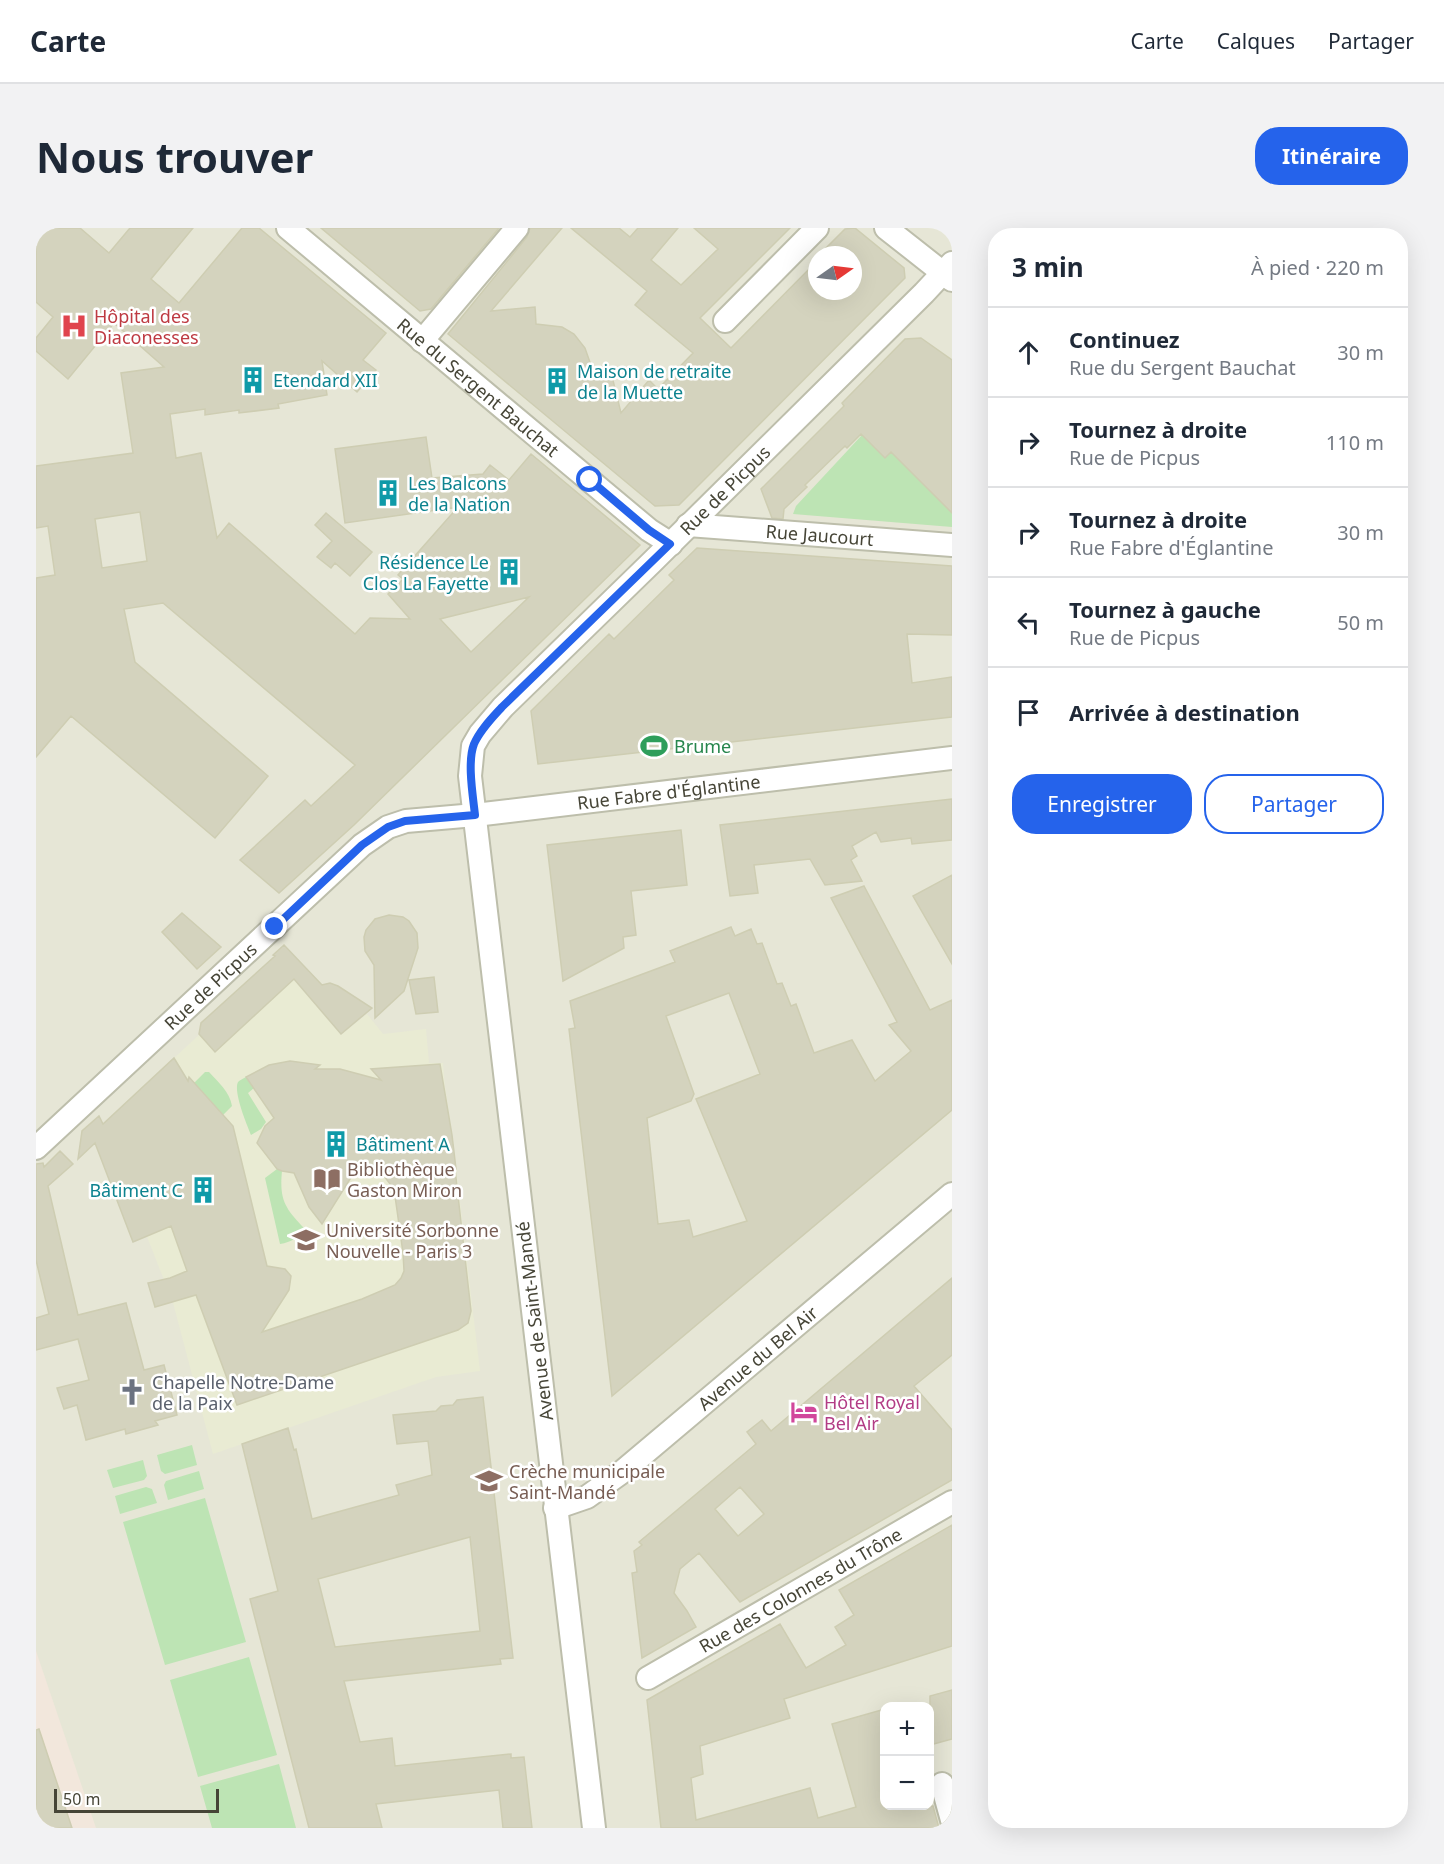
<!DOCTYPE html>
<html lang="fr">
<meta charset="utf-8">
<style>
:root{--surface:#fff;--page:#f2f2f3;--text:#1f2937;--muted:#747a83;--line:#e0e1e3;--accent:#2563eb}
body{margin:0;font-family:"Noto Sans",sans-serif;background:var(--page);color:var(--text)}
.controls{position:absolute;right:18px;bottom:18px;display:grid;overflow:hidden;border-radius:12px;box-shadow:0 6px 24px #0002}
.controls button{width:54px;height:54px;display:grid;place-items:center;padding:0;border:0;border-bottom:2px solid var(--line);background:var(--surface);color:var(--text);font:30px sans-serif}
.compass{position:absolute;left:772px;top:18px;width:54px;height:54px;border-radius:50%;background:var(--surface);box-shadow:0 6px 24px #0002;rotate:76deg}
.scale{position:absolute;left:18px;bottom:15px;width:165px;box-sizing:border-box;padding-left:6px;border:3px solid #464537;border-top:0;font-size:16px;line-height:21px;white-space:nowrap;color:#464537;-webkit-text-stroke:4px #fff;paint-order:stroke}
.stop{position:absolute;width:18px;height:18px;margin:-14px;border:4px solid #2563eb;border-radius:50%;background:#fff}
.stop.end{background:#2563eb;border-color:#fff;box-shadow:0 2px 6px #0008}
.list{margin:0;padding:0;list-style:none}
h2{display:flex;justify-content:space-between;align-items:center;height:78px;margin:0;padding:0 24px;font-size:26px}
h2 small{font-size:20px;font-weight:400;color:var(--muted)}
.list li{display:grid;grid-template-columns:39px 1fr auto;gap:18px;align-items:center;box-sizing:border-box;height:90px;padding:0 24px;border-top:2px solid var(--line)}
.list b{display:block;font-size:22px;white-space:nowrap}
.list p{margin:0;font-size:20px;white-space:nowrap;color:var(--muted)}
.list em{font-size:20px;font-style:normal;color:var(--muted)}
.actions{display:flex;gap:12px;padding:18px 24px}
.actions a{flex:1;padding:14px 0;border:2px solid var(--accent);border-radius:24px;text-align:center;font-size:21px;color:var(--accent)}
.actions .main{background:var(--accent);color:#fff}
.icon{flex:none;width:33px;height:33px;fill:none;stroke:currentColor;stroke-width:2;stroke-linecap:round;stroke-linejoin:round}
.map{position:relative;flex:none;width:916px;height:1600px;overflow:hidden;border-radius:24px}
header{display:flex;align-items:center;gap:36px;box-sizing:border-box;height:84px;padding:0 30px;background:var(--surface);border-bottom:2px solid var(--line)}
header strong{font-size:28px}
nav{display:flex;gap:33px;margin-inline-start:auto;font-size:21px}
.intro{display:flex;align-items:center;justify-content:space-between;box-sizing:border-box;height:144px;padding:0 36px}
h1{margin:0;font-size:42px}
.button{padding:15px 27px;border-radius:24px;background:var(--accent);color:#fff;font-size:21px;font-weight:700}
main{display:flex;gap:36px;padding:0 36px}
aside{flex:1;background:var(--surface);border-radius:24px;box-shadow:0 6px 24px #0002}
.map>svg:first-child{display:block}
.residential{fill:#e6e6d6;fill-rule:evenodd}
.education{fill:#e9ebd3}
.medical{fill:#f2e7dc}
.green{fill:#bde4b4}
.building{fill:#d4d3be;stroke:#cecdb2;stroke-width:1.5;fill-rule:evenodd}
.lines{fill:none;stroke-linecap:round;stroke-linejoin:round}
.minor-casing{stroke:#bdbeab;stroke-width:26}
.minor{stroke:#fff;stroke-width:22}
.route{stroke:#2563eb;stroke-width:8}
.labels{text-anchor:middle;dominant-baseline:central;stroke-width:5;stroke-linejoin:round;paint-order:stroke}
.health-label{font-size:18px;fill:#be3a42;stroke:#fff;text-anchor:start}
.culture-label{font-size:18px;fill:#0d838f;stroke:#fff;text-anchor:start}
.street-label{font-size:18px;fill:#464537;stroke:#fff}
.leisure-label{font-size:18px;fill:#27864d;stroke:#fff;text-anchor:start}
.education-label{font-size:18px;fill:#785e54;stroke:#fff;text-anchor:start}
.worship-label{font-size:18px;fill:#5b616d;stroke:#fff;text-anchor:start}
.hotel-label{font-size:18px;fill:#b23c85;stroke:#fff;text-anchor:start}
</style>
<header>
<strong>Carte</strong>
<nav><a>Carte</a><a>Calques</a><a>Partager</a></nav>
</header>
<div class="intro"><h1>Nous trouver</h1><a class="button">Itinéraire</a></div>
<main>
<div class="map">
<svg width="916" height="1600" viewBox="0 0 916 1600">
<rect width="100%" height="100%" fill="#f2f3e8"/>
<path class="residential" d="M 0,0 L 916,0 L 916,1600 L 0,1600 ZM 781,27 L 817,27 L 817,63 L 781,63 ZM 848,1478 L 894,1478 L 894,1578 L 848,1578 Z"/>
<path class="education" d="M 257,751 L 305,807 L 331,786 L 347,806 L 390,801 L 393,835 L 407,835 L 409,858 L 416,907 L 444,1143 L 400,1149 L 177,1226 L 131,1052 L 128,1052 L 67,896 L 164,806 Z"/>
<path class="medical" d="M 0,1423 L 60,1600 L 0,1600 Z"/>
<path class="green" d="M 826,207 L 849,230 L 855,224 L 916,285 L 916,299 L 757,286 L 760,278 Z
M 169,844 L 173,844 C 182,854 194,864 196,878 L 187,887 L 158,855 Z
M 210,849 L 218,860 L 212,865 L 230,894 L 225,901 L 215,907 C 211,897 197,864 202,854 C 204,852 208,850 210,849 Z
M 241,941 L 246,943 C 243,973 250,981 269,1001 C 261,1010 256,1014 244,1016 L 229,950 Z
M 156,1217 L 161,1237 L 129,1246 L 125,1243 L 121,1227 Z
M 107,1232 L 111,1248 L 108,1252 L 77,1260 L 71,1242 Z
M 163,1243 L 168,1261 L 132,1272 L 128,1257 L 130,1253 Z
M 110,1259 L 116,1261 L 121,1275 L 84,1286 L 79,1268 Z
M 169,1270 L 210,1414 L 129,1437 L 87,1294 Z
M 213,1429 L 241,1527 L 162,1549 L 134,1452 Z
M 243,1536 L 260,1600 L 176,1600 L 164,1558 Z"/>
<path class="building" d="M 0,0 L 44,0 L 73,25 L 94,0 L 157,0 L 115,51 L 143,75 L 206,0 L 223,0 L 350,105 L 327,132 L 340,142 L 321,164 L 286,133 L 291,167 L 242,176 L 243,180 L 203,185 L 203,182 L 169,187 L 169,181 L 134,186 L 140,230 L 165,225 L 181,310 L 193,295 L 319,406 L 334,390 L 374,391 L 352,366 L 367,351 L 362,347 L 422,279 L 309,295 L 299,221 L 390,209 L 396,250 L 447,246 L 454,237 L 473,252 L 495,226 L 604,317 L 318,597 L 243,665 L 204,632 L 269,572 L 275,578 L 319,537 L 127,375 L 88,381 L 99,434 L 232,548 L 179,610 L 35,488 L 0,529 L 0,350 L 19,347 L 12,298 L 0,300 L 0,238 L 97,225 L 85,145 L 128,139 L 78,95 L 32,151 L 0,123 L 0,110 L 17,89 L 0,74 ZM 104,284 L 111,333 L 66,340 L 59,291 ZM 493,369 L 435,424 L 404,391 Z
M 285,0 L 463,0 L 395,81 L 384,83 Z
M 494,0 L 526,0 L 455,83 L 499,79 L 500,96 L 526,99 L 538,106 L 549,120 L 557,143 L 574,140 L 585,185 L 613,152 L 622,161 L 657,125 L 599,77 L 611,63 L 535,0 L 583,0 L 594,9 L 602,0 L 642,0 L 615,32 L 645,57 L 682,21 L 658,0 L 754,0 L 664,90 L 695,120 L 781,33 L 781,63 L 817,63 L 817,27 L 783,27 L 809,1 L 819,0 L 868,40 L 869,50 L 643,277 L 619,278 L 412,106 L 491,9 Z
M 885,110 L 916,132 L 916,285 L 855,224 L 849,230 L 825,206 L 811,220 L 809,218 L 769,257 L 771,259 L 748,281 L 747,291 L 736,290 L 725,261 L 808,178 L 806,175 L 869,111 Z
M 290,285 L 336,324 L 314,348 L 299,335 L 295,340 L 281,329 L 296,313 L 279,297 Z
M 661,320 L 916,338 L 916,407 L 871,406 L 876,455 L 916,449 L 916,489 L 502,536 L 495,483 L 573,406 L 578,411 L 638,352 L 633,347 Z
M 916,571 L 916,612 L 876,616 L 875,610 L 845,614 L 840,604 L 816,618 L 821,628 L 815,632 L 826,653 L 789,657 L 774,631 L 718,637 L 722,665 L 694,668 L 684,597 Z
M 645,602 L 651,657 L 595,663 L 600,707 L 587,709 L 588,720 L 527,753 L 511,617 Z
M 916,647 L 916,736 L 877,668 Z
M 828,658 L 894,782 L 916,772 L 916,882 L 576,1168 L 533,801 L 539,800 L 534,773 L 639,734 L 634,723 L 695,699 L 699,708 L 715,701 L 721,716 L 726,715 L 741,756 L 746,755 L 755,778 L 760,776 L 778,825 L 816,812 L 839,853 L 875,823 L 853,797 L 861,794 L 795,670 ZM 693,765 L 724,846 L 660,871 L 711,993 L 657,1009 L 653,992 L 622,996 L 611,890 L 655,873 L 658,866 L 630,788 Z
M 146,685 L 185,719 L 161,741 L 126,704 Z
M 353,687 L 367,689 L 373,693 L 381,705 L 382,720 L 368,763 L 339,790 L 338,737 L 329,723 L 328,709 L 330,702 L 339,691 Z
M 248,717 L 286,757 L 294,755 L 302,758 L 336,780 L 305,806 L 258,751 L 179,824 L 163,806 L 165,795 L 239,728 L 237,727 Z
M 398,749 L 402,784 L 380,786 L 373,752 Z
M 138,830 L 152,853 L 153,849 L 197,898 L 231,1038 L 249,1041 L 255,1048 L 253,1062 L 226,1104 L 326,1071 L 359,1057 L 365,1050 L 368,1043 L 367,1025 L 358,961 L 348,948 L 338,943 L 327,947 L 319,943 L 286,996 L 273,979 L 258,945 L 246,943 L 241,941 L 221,915 L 229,898 L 238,890 L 210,849 L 233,837 L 254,833 L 284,837 L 279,841 L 304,841 L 345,852 L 335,841 L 404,836 L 416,907 L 420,941 L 419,941 L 435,1083 L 432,1095 L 422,1102 L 201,1177 L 160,1067 L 119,1079 L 112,1055 L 134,1050 L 151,1043 L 135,998 L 97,1014 L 59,915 L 42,931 L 46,903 L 63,888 L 67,896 Z
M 24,923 L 37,936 L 12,958 L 42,1087 L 90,1075 L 108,1142 L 128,1137 L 141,1187 L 119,1193 L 122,1197 L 90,1206 L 89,1201 L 50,1212 L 41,1177 L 28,1181 L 21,1160 L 53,1152 L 42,1111 L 0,1122 L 0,1090 L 13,1086 L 0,1032 L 0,936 L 7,935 L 8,939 Z
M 916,1050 L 916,1127 L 878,1158 L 916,1202 L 916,1252 L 704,1374 L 663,1325 L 644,1341 L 638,1365 L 651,1383 L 660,1399 L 606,1430 L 596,1345 L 601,1344 L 598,1323 L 606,1317 L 603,1314 L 720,1216 L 711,1204 L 726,1192 L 735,1203 ZM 704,1259 L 728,1286 L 702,1308 L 679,1281 Z
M 447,1169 L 477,1430 L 464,1431 L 465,1436 L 308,1453 L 324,1514 L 356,1510 L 359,1538 L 475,1526 L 475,1530 L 488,1529 L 496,1600 L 467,1600 L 463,1562 L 340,1576 L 346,1600 L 273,1600 L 214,1371 L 242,1363 L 206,1216 L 252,1200 L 258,1222 L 260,1221 L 276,1291 L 363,1267 L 360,1257 L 396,1247 L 392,1213 L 361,1216 L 357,1187 L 400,1183 L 405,1178 L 417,1177 L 421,1172 ZM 434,1309 L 444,1403 L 299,1419 L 282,1351 Z
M 916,1297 L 916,1418 L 748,1471 L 754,1490 L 664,1518 L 667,1546 L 655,1550 L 660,1592 L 774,1560 L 782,1590 L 820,1579 L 796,1496 L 849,1481 L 849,1578 L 897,1578 L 903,1600 L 625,1600 L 611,1472 L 744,1396 L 770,1440 L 810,1417 L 799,1399 L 818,1387 L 803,1362 Z
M 916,1462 L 916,1511 L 894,1517 L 894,1468 Z
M 3,1501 L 36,1600 L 0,1600 L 0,1502 Z"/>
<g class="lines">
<defs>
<g id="minor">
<path id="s1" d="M 252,0 L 613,302 L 635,316"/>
<path d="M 850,0 L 916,52"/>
<path d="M 689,93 L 781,0"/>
<path d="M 386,113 L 481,0"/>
<path id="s2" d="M 652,297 L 916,317"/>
<path id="s3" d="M 0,920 L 326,617 L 352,599 L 370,593 L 439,587 L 916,530"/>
<path id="s4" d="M 519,1280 L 551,1269 L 586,1244 L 916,966"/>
<path id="s5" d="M 612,1450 L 916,1274"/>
<path d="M 906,1556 L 916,1592"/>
<path id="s6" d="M 558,1600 L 434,548 L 437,518 L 444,506 L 467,479 L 616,334 L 888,65 L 916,35"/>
</g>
</defs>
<use href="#minor" class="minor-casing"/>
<use href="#minor" class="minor"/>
</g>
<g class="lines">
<path class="route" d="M 239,699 L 326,617 L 352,599 L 369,593 L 439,587 C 437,568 431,534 438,516 C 444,502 456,490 466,479 L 634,316 L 613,302 L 554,252"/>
</g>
<defs>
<symbol id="hospital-bare" viewBox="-9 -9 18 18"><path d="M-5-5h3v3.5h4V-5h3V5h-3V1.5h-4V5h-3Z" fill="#e0444e" stroke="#fff" stroke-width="2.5" paint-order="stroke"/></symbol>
<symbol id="building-bare" viewBox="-9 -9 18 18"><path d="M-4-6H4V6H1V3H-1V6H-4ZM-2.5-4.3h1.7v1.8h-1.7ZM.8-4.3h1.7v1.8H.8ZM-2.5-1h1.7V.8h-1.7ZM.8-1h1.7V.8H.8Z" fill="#0f9aa8" stroke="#fff" stroke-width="2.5" paint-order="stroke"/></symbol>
<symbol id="stadium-bare" viewBox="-9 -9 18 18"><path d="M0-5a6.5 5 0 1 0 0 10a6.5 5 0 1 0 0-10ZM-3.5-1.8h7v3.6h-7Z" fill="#2e9e5b" stroke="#fff" stroke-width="2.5" paint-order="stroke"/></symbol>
<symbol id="library-bare" viewBox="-9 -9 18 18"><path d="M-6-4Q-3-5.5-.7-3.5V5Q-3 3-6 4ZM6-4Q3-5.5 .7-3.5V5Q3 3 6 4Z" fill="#8d6e63" stroke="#fff" stroke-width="2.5" paint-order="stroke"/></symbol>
<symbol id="university-bare" viewBox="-9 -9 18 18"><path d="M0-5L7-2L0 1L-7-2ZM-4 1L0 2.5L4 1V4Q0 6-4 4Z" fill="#8d6e63" stroke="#fff" stroke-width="2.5" paint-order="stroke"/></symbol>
<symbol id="church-bare" viewBox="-9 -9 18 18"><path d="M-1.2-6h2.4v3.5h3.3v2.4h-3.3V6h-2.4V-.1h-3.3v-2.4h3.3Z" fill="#6b7280" stroke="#fff" stroke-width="2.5" paint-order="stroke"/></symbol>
<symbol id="hotel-bare" viewBox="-9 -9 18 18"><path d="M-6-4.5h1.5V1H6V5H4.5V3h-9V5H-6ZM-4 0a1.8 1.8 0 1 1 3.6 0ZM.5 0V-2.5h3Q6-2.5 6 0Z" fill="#d1479c" stroke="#fff" stroke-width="2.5" paint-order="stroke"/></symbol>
<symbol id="school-bare" viewBox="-9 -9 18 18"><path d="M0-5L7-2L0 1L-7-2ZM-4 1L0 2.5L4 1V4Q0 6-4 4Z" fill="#8d6e63" stroke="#fff" stroke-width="2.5" paint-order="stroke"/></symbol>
</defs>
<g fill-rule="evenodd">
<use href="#hospital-bare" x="19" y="79" width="38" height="38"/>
<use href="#building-bare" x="198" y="133" width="38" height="38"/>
<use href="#building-bare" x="502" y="134" width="38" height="38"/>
<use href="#building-bare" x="333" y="246" width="38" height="38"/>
<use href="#building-bare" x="454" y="325" width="38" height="38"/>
<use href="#stadium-bare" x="599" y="499" width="38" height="38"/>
<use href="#building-bare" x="281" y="897" width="38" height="38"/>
<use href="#library-bare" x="272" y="932" width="38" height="38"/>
<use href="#building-bare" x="148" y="943" width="38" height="38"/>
<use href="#university-bare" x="251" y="993" width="38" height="38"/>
<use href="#church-bare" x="77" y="1145" width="38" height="38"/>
<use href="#hotel-bare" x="749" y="1165" width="38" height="38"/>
<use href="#school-bare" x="434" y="1234" width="38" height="38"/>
</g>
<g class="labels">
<g class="health-label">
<text x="58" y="88">Hôpital des<tspan x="58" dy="21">Diaconesses</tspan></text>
</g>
<g class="culture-label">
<text x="541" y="143">Maison de retraite<tspan x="541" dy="21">de la Muette</tspan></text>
<text x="237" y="152">Etendard XII</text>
<text x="372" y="255">Les Balcons<tspan x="372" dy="21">de la Nation</tspan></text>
<text x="453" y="334" text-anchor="end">Résidence Le<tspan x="453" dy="21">Clos La Fayette</tspan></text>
<text x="320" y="916">Bâtiment A</text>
<text x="147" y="962" text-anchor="end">Bâtiment C</text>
</g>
<g class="street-label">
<text stroke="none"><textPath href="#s1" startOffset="248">Rue du Sergent Bauchat</textPath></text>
<text stroke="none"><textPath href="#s6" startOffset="1449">Rue de Picpus</textPath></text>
<text stroke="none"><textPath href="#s2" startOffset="132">Rue Jaucourt</textPath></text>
<text stroke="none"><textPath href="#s3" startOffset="760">Rue Fabre d'Églantine</textPath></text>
<text stroke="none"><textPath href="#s3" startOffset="238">Rue de Picpus</textPath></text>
<text transform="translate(498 1093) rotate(-97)">Avenue de Saint-Mandé</text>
<text stroke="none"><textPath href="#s4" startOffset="254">Avenue du Bel Air</textPath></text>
<text stroke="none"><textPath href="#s5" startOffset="176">Rue des Colonnes du Trône</textPath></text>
</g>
<g class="leisure-label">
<text x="638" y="518">Brume</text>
</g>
<g class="education-label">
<text x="311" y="941">Bibliothèque<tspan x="311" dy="21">Gaston Miron</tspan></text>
<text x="290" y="1002">Université Sorbonne<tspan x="290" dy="21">Nouvelle - Paris 3</tspan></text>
<text x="473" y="1243">Crèche municipale<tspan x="473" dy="21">Saint-Mandé</tspan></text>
</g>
<g class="worship-label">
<text x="116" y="1154">Chapelle Notre-Dame<tspan x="116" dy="21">de la Paix</tspan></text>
</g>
<g class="hotel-label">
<text x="788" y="1174">Hôtel Royal<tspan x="788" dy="21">Bel Air</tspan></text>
</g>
</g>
</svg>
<div class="controls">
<button>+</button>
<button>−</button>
</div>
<svg class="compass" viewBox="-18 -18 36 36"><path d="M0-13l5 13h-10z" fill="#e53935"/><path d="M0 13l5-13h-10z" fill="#747a83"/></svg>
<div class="scale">50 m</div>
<div class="stop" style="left:554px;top:252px"></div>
<div class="stop end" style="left:239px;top:699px"></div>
</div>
<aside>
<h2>3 min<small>À pied · 220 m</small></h2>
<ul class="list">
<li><svg class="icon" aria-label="ahead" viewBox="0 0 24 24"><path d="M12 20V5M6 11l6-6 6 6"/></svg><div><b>Continuez</b><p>Rue du Sergent Bauchat</p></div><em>30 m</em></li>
<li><svg class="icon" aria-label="right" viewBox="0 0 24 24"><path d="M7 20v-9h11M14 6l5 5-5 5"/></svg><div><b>Tournez à droite</b><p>Rue de Picpus</p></div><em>110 m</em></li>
<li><svg class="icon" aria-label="right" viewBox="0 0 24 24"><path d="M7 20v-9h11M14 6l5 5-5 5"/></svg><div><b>Tournez à droite</b><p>Rue Fabre d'Églantine</p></div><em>30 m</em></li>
<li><svg class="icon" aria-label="left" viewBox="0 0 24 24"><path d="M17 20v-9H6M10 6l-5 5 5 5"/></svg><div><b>Tournez à gauche</b><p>Rue de Picpus</p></div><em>50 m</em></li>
<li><svg class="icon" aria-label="arrive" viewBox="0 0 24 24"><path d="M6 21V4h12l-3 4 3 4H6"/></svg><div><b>Arrivée à destination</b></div></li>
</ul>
<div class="actions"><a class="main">Enregistrer</a><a>Partager</a></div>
</aside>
</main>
